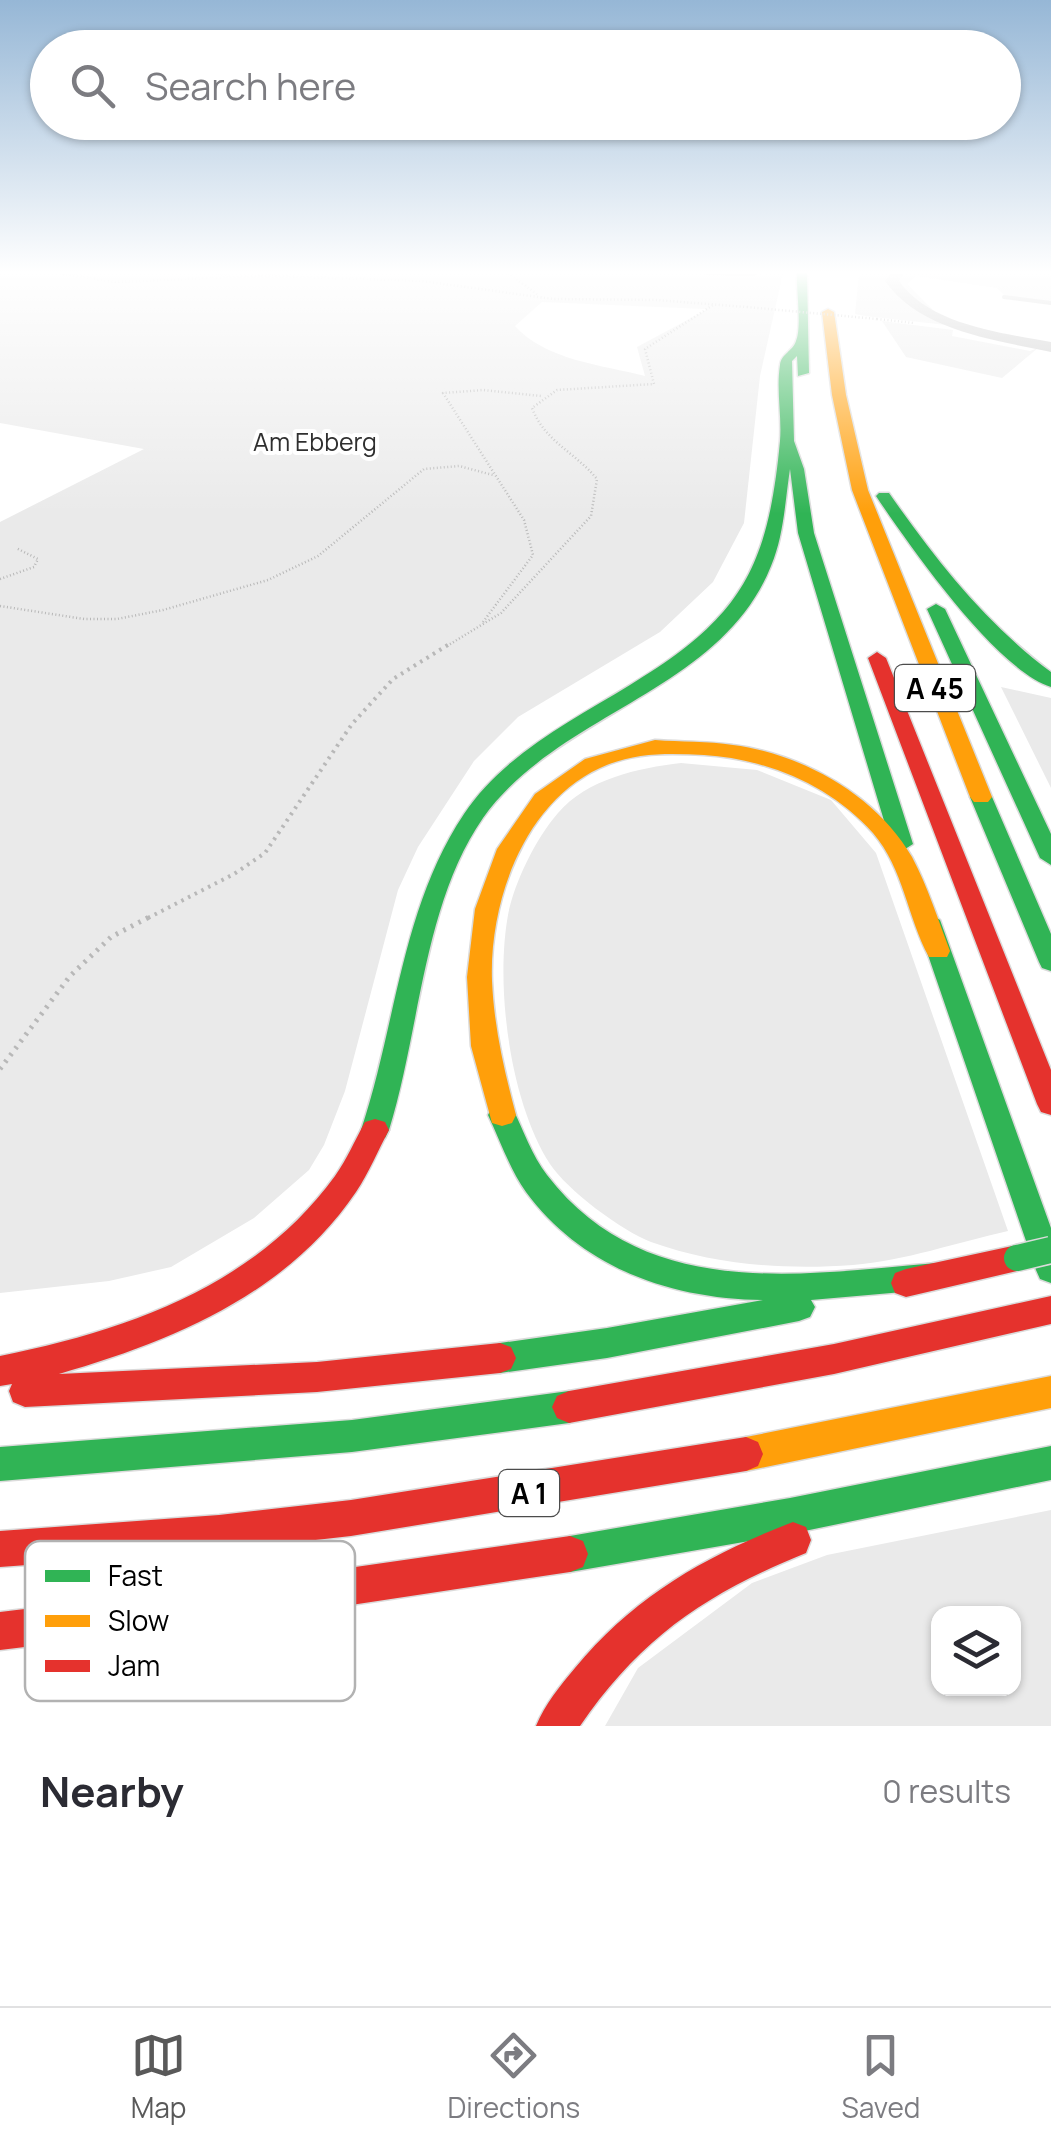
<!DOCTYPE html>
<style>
:root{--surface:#fff;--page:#f7f7f7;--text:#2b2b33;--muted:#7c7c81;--line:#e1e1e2;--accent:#595959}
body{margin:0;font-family:Manrope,sans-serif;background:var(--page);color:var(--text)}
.controls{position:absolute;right:30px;bottom:30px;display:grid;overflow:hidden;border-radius:20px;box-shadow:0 2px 8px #0004}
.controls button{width:90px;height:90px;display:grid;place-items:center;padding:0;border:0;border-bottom:2px solid var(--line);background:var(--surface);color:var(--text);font:50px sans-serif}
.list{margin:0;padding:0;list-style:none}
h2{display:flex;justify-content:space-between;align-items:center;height:130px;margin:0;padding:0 40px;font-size:42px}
h2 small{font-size:32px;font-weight:400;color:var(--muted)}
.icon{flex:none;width:55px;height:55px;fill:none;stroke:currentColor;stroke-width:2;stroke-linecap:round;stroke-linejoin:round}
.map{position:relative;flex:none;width:1051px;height:1726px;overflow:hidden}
.search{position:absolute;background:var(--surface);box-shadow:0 2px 8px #0004;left:30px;right:30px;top:30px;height:110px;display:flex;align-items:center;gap:25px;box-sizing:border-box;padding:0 35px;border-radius:55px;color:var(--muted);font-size:38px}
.sheet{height:280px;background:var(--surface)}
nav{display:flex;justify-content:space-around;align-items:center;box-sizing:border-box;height:140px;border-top:2px solid var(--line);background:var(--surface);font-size:28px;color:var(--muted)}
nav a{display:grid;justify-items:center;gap:5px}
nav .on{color:var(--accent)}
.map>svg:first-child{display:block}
.green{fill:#eaeaea;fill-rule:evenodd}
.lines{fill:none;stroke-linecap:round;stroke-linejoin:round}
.stream{stroke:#bcbcbc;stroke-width:4}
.fast-casing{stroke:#dbdbdb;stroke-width:3}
.slow-casing{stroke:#dbdbdb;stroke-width:3}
.jam-casing{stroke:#dbdbdb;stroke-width:3}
.path-far2{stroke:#b8b8b8;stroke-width:2.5;stroke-dasharray:1 2.5;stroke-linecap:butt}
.path-far1{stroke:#b8b8b8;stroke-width:4;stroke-dasharray:2.5 5;stroke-linecap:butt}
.path{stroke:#b8b8b8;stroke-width:5;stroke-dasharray:2.5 6;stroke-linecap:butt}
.street{fill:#bebebe;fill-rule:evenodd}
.fast{fill:#30b455;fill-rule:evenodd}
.slow{fill:#ff9f0a;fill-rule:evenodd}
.jam{fill:#e5322d;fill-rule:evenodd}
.fast-bridge-casing{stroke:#dbdbdb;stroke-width:29;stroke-linecap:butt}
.path-bridge{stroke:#b8b8b8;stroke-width:2.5;stroke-dasharray:1 2.5;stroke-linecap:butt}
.fast-bridge{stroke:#30b455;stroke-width:26}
.labels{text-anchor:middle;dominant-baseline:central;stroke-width:8;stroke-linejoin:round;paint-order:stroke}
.far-park-label{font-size:25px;fill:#2f2f2f;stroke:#fff}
.shield{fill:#fff;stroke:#4c4c4c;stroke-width:2.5}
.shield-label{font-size:28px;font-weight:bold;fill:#000}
.key{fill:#fff;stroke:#b2b2b2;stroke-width:2.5}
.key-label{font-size:28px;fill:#000}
</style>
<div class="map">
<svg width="1051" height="1726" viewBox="0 0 1051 1726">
<rect width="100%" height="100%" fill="#fff"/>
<path class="green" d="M 0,273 L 783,273 L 760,376 L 744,523 L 713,582 L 660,632 L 518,717 L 474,761 L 418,847 L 398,890 L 345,1091 L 324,1145 L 309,1170 L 254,1218 L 171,1267 L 109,1281 L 0,1293 L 0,522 L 144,449 L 0,423 ZM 542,302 L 705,309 L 706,310 L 637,347 L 645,376 C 602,365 545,360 515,326 Z
M 859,273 L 1051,273 L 1051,302 L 1007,298 L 997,288 L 916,276 L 907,284 L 932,309 L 922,309 L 947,325 L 865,316 L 855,314 Z
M 882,321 L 953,330 L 952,336 L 1030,351 L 1038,348 L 1002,378 L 906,357 Z
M 1001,687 L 1051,698 L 1051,788 Z
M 681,763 L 757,770 L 831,800 L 876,853 L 1008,1231 C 958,1242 904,1261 853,1265 C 785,1270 715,1265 651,1242 C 622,1231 567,1190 550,1164 C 510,1102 495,987 508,915 C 514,883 536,838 558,813 C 587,779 638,768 681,763 Z
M 1051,1510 L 1051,1726 L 605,1726 L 638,1668 L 752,1583 L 827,1555 ZM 938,1614 L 1014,1614 L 1014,1688 L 938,1688 Z"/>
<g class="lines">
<path class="stream" d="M 708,273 L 754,274
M 1004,297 L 1051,303"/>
<defs>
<path id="fast" d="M 797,273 L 807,273 L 809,373 L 798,376 L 797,356 L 792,361 L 794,441 L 804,469 L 814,533 L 913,844 L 902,851 L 891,844 L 798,533 L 790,469 C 785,501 784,535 771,566 C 721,692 558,712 483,818 C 423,904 420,1031 389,1130 L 385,1138 L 375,1141 L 365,1138 L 361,1130 C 396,1026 401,908 464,814 C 503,755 571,721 630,685 C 741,618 768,569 780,441 C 782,416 776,390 780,365 C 781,354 793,351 796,341 C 802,327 796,289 797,273 Z
M 879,493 L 889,493 C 936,560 985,623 1051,672 L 1051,687 C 996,670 909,545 876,496 Z
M 936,604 L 945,609 L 1051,834 L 1051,865 L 1040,858 L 927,609 Z
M 981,791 L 992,797 L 1051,934 L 1051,971 L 1042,968 L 1039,962 L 970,797 Z
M 928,912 L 940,920 L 1051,1228 L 1051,1283 L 1040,1279 L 1036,1270 L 916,920 Z
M 502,1104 L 512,1107 C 523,1129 532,1156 547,1175 C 644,1301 797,1275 937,1263 L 948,1266 L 952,1276 L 948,1286 L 937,1289 L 811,1300 L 815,1307 L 810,1317 L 799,1321 L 607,1358 L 500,1373 L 489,1369 L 484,1358 L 489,1347 L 500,1343 L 607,1328 L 763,1300 C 671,1299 582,1268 526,1192 C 510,1170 500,1140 488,1115 L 492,1107 Z
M 569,1391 L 581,1396 L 586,1407 L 581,1418 L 569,1423 L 352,1452 L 0,1481 L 0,1447 L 352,1420 Z
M 1051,1446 L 1051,1480 L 790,1534 L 570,1572 L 557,1567 L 552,1554 L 557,1541 L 570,1536 L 790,1498 Z"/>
<path id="slow" d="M 828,309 L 834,312 L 846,395 L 868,490 L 992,797 L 988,802 L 974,802 L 970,797 L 852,490 L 832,395 L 822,312 Z
M 655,740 C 681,742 708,741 733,745 C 803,754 877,796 912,857 C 928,887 938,920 950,951 L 947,957 L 929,957 C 907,917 904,869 873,833 C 830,785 767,759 704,755 C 669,753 633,752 600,768 C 524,803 489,902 492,981 C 494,1027 504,1070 516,1115 L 512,1123 L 502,1126 L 492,1123 L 471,1046 L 467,977 L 475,909 L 497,849 L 535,794 L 585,759 Z
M 1051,1376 L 1051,1408 L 746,1471 L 734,1466 L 729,1454 L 734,1442 L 746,1437 Z"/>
<path id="jam" d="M 877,652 L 886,658 L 1051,1070 L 1051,1115 L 1041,1112 L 1037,1104 L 868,658 Z
M 375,1119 L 385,1122 L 389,1130 C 378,1150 369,1173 356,1192 C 287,1294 173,1341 59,1374 L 317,1362 L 500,1343 L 511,1347 L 516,1358 L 511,1369 L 500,1373 L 317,1392 L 25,1407 L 13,1402 L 9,1391 L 12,1384 L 0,1386 L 0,1356 C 128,1330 255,1286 335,1176 C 347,1159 355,1140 365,1122 Z
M 1017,1245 L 1028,1249 L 1032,1258 L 1028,1267 L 1017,1271 L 906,1297 L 895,1293 L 891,1283 L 895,1273 L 906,1269 Z
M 1051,1296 L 1051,1324 L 834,1374 L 569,1423 L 557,1418 L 552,1407 L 557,1396 L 569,1391 L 834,1344 Z
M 746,1437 L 758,1442 L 763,1454 L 758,1466 L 746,1471 L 351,1536 L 219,1551 L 0,1567 L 0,1531 L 219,1515 L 351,1500 Z
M 793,1522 L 806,1527 L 811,1540 L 806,1553 C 707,1593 641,1637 580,1726 L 536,1726 C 545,1704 560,1686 575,1668 C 634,1596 707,1555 793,1522 Z
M 570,1536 L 583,1541 L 588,1554 L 583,1567 L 570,1572 L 265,1618 L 0,1650 L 0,1612 L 265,1580 Z"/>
</defs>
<use href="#fast" class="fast-casing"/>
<use href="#slow" class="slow-casing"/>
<use href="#jam" class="jam-casing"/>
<path class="path-far2" d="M 56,273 L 114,282 L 269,276 L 422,281 L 553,299 L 656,300 L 747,307
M 215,273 L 232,276
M 508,273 L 538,295
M 877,319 L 914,323
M 0,579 L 34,567 L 38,559 L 16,548
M 0,606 L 84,619 L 117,619 L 163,610 L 268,580 L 318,556 L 424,469 L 459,466 L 493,475
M 483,622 L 533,555 L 524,520 L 443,393 L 483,390 L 541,396
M 447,646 L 501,613 L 591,516 L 597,479 C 575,452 545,442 532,408 L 557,390 L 654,384 L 645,349 L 713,305"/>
<path class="path-far1" d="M 148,918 L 234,874 L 265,853 L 352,724 L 393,679 L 451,643"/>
<path class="path" d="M 0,1069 L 70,976 L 111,937 L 153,915"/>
<path class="street" d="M 891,273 L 904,273 L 899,281 C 930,325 1002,333 1051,342 L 1051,352 C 995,340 920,331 885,281 Z"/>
<use href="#fast" class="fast"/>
<use href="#slow" class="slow"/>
<use href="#jam" class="jam"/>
<defs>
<path id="fast-bridge" d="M 1017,1258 L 1051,1250"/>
</defs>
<use href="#fast-bridge" class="fast-bridge-casing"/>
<path class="path-bridge" d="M 747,307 L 877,319"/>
<use href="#fast-bridge" class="fast-bridge"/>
</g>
<linearGradient id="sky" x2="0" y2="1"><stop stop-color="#96b7d6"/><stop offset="0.53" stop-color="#fff"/><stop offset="1" stop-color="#fff" stop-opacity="0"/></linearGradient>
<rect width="1051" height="514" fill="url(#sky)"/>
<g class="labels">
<g class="far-park-label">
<text x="315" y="441">Am Ebberg</text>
</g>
<g class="shield">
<rect x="895" y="665" width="80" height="46" rx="8"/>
<rect x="499" y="1470" width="60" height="46" rx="8"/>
</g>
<g class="shield-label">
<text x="935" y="688">A 45</text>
<text x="529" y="1493">A 1</text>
</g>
</g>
<rect x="25" y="1541" width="330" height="160" rx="15" class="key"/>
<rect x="45" y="1570" width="45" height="12" fill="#30b455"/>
<rect x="45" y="1615" width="45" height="12" fill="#ff9f0a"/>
<rect x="45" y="1660" width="45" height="12" fill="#e5322d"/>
<g class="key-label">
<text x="108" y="1586">Fast</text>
<text x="108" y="1631">Slow</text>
<text x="108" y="1676">Jam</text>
</g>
</svg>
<div class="controls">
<button><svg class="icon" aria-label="layers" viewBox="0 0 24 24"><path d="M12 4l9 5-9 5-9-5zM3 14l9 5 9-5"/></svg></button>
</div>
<div class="search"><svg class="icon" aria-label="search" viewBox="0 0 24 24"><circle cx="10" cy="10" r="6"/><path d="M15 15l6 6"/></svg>Search here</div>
</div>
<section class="sheet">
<h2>Nearby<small>0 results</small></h2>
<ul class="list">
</ul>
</section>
<nav>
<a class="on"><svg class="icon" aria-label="map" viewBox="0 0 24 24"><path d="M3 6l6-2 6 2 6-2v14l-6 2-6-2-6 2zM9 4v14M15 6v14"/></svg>Map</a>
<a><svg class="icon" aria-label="directions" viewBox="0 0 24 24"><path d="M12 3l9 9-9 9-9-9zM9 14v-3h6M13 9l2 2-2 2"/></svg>Directions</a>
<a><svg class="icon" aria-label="saved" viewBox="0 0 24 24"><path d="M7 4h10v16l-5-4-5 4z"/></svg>Saved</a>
</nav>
